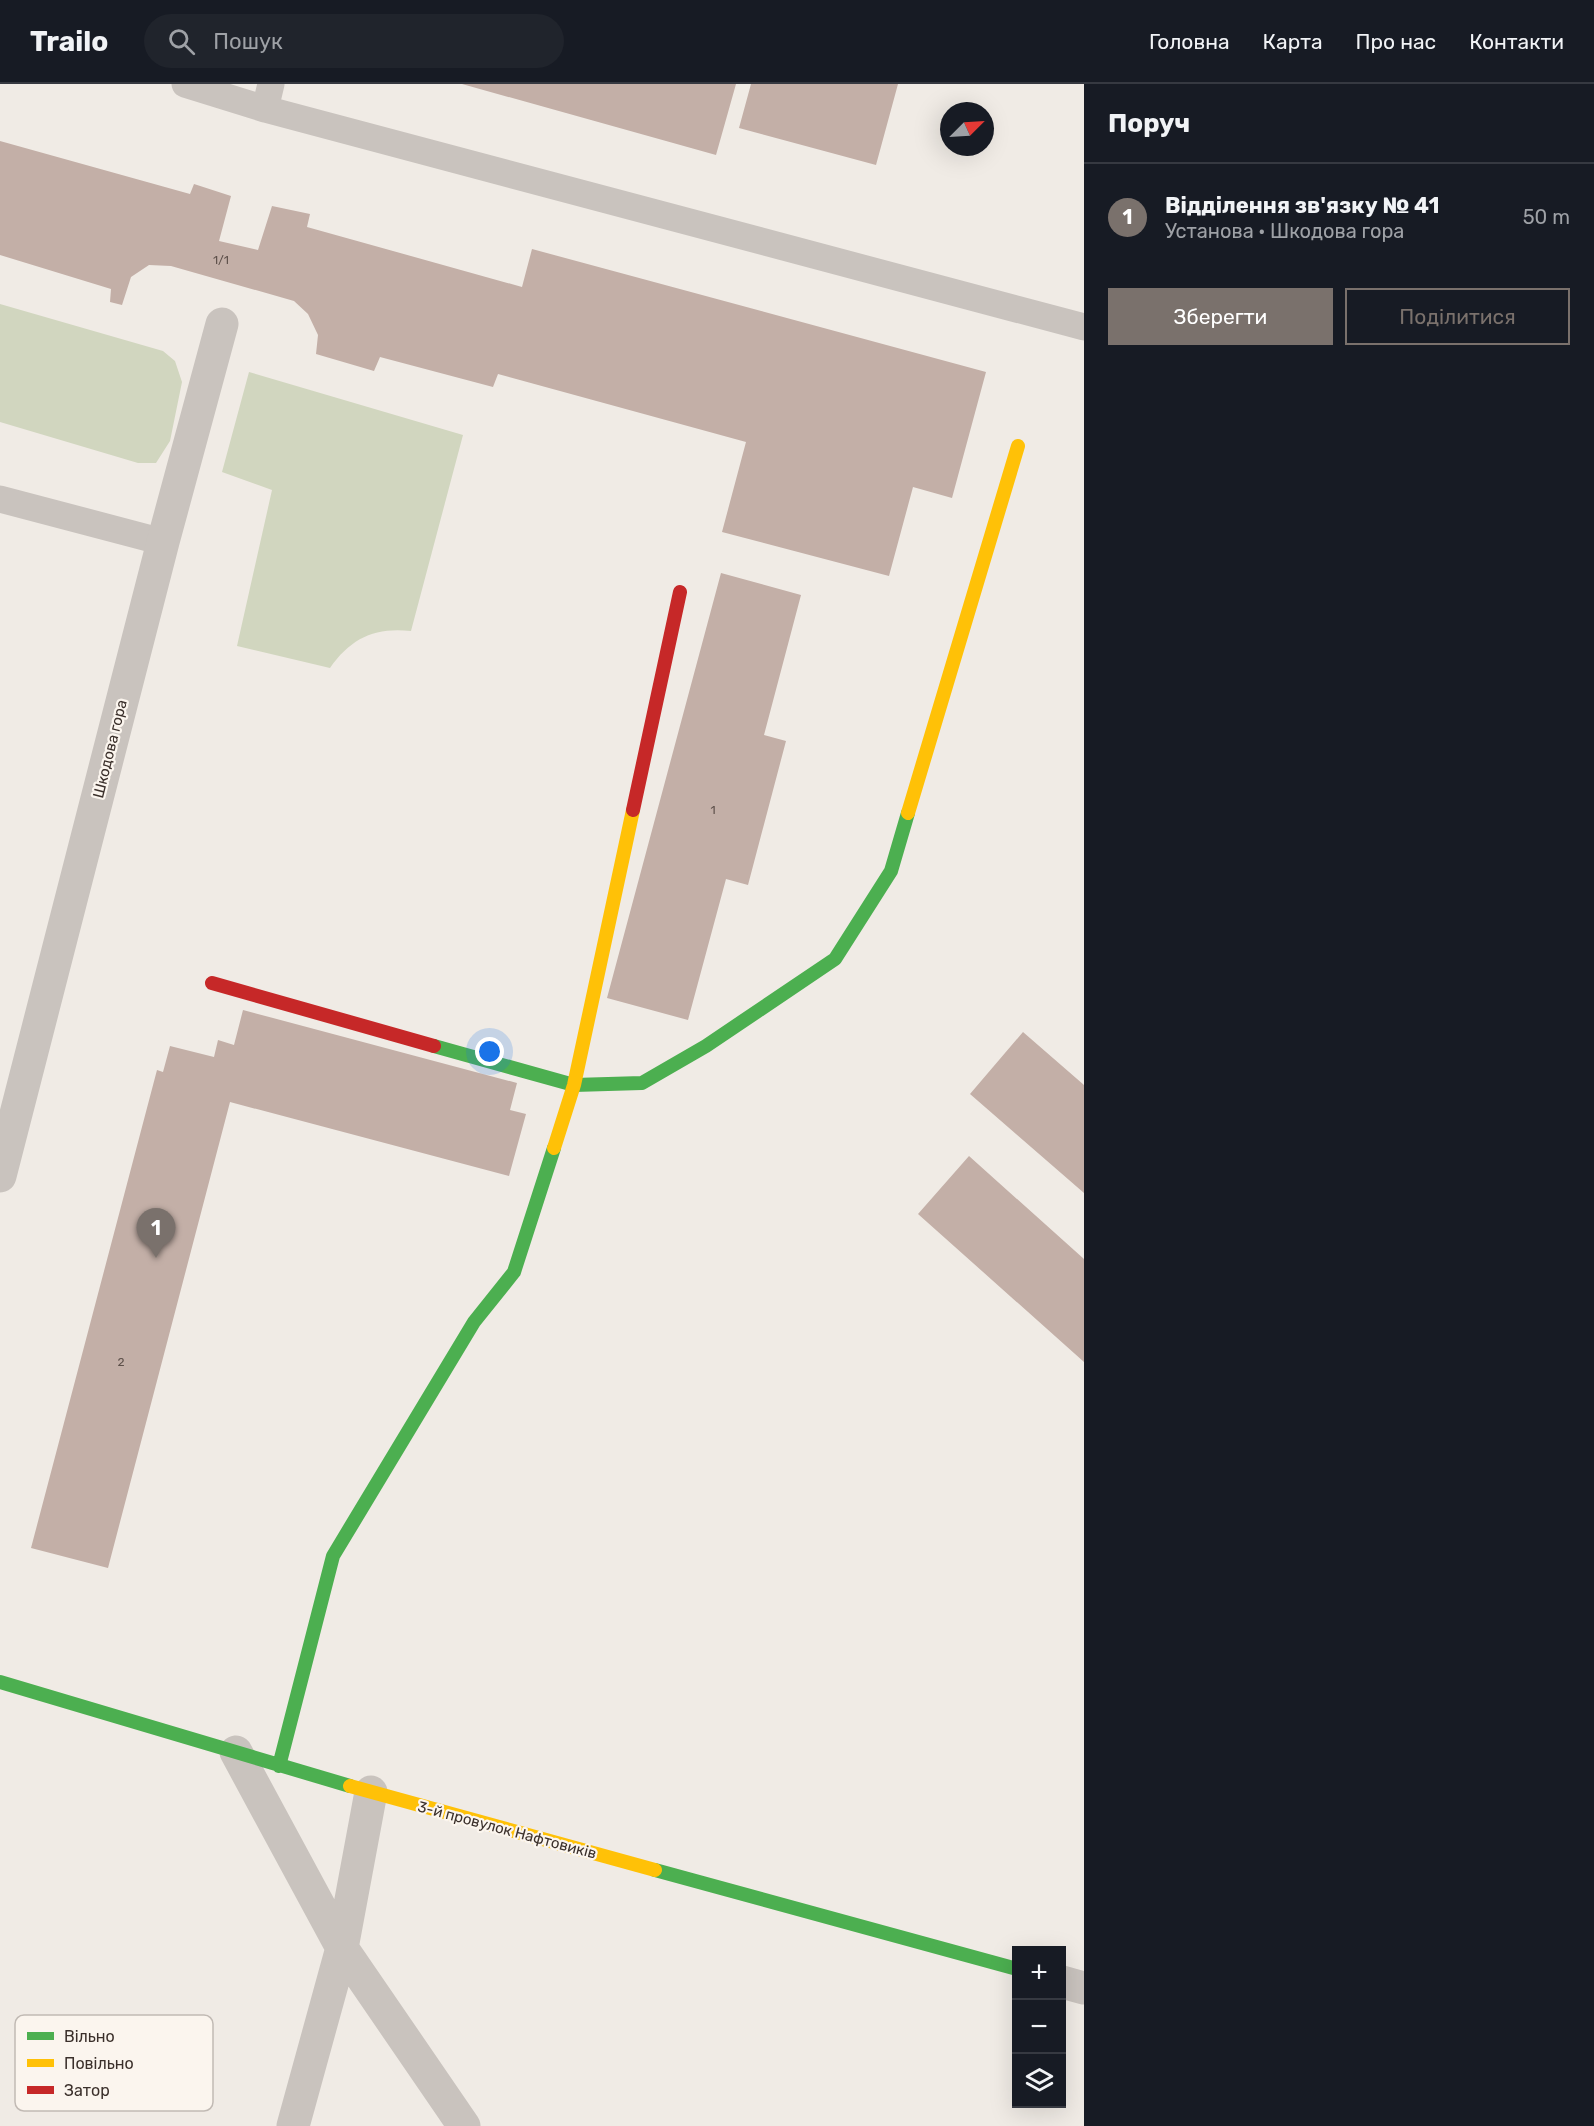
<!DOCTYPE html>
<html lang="uk">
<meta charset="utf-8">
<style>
:root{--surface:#171b24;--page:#20242c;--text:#f1f3f6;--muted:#9ea1a6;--line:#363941;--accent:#7a716c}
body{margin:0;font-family:Rubik,sans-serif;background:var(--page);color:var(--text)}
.controls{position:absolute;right:18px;bottom:18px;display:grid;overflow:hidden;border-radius:0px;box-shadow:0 6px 24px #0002}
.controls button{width:54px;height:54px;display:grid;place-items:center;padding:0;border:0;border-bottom:2px solid var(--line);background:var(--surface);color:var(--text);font:30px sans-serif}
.compass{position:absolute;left:940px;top:18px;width:54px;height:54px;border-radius:50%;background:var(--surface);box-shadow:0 6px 24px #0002;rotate:66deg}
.you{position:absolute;left:490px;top:968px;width:21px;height:21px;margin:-15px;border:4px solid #fff;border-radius:50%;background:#1a73e8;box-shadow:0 0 0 9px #1a73e833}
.badge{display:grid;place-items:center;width:39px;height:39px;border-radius:50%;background:var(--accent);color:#fff;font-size:20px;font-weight:700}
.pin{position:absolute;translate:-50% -50px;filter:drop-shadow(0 2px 3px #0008)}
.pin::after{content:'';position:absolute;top:32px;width:21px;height:18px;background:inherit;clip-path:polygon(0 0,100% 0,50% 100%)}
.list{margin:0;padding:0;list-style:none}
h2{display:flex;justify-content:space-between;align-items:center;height:78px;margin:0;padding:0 24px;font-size:26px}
h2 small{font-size:20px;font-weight:400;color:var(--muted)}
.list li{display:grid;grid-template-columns:39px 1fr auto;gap:18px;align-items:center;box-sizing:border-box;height:108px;padding:0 24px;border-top:2px solid var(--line)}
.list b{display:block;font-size:22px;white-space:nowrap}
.list p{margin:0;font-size:20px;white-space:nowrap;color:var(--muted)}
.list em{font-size:20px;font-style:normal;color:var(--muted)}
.actions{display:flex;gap:12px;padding:18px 24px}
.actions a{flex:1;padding:14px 0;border:2px solid var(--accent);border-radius:0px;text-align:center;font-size:21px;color:var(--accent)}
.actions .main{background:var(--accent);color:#fff}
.icon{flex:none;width:33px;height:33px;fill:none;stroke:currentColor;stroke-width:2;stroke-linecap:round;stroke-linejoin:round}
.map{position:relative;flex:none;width:1084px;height:2042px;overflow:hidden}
header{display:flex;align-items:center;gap:36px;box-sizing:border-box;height:84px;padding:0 30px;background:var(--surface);border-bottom:2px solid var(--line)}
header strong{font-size:28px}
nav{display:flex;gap:33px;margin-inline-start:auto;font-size:21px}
.search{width:420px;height:54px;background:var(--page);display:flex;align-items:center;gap:15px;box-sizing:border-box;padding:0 21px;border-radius:33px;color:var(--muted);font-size:22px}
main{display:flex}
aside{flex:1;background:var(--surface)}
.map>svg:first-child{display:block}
.green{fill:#d1d6bf}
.building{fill:#c3afa7}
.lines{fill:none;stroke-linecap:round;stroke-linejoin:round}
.lane{stroke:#c9c3be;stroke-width:27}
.street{stroke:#c9c3be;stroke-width:33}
.fast{stroke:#4caf50;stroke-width:14}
.slow{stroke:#ffc107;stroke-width:14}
.jam{stroke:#c62828;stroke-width:14}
.labels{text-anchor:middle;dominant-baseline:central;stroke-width:4.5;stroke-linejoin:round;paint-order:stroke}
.number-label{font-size:12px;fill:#5d504a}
.street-label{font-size:15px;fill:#3b302b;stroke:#fbf5ee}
.key{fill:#fbf5ee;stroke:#c1bab4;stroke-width:1.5}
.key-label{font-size:16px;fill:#3b302b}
</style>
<header>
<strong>Trailo</strong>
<div class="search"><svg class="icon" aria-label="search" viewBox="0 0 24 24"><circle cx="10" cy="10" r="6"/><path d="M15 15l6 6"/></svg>Пошук</div>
<nav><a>Головна</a><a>Карта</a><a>Про нас</a><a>Контакти</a></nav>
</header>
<main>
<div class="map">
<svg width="1084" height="2042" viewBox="0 0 1084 2042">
<rect width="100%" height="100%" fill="#f0ebe5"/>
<path class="green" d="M 0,220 L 163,267 L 175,277 L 182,298 L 170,357 L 156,379 L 138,379 L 0,338 Z
M 249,288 L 463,351 L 411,547 C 375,543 351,554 330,584 L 237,562 L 272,406 L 222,388 Z"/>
<path class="building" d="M 462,0 L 736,0 L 716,71 Z
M 751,0 L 898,0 L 876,81 L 739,44 Z
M 0,57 L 190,110 L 194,100 L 231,112 L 219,157 L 258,166 L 272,122 L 310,130 L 307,143 L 522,203 L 532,165 L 986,288 L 952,414 L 913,403 L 889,492 L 722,448 L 746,358 L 498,290 L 493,303 L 380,273 L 374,287 L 316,270 L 318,251 L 308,230 L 294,217 L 171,182 L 149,181 L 131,193 L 122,221 L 110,218 L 111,205 L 0,171 Z
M 721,489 L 801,511 L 764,651 L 786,657 L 748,801 L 726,795 L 688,936 L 607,914 Z
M 243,926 L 517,999 L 510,1026 L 526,1030 L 509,1092 L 230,1018 L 108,1484 L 31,1464 L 157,986 L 163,988 L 170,962 L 214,973 L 218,956 L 234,961 Z
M 1023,948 L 1084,1001 L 1084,1109 L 970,1010 Z
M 969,1072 L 1084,1175 L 1084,1278 L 918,1130 Z"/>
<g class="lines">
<path class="lane" d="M 185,0 L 265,25 L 1084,243
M 265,25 L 271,0
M 0,415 L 163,458"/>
<path class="street" d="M 0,1092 L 163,458 L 222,240
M 236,1668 L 342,1864 L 464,2042
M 1062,1898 L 1084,1904
M 293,2042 L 342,1864 L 371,1708"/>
<path class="fast" d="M 434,962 L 574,1001 L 642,999 L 706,962 L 835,875 L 891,787 L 908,729
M 0,1598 L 350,1702
M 279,1682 L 333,1472 L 474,1238 L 514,1188 L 554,1064
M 655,1786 L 1017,1885"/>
<path class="slow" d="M 908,729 L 1018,362
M 554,1064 L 574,1001 L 633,726
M 350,1702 L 655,1786"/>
<path class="jam" d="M 633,726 L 680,508
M 212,899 L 434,962"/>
</g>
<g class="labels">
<g class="number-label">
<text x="221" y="176">1/1</text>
<text x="713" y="726">1</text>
<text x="121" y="1278">2</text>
</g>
<g class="street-label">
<text transform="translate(110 665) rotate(-76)">Шкодова гора</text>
<text transform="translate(507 1746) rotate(15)">3-й провулок Нафтовиків</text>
</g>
</g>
<rect x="15" y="1931" width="198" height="96" rx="9" class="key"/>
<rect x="27" y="1948" width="27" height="8" fill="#4caf50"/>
<rect x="27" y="1975" width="27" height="8" fill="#ffc107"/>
<rect x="27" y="2002" width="27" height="8" fill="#c62828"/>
<g class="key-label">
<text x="64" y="1958">Вільно</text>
<text x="64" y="1985">Повільно</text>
<text x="64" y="2012">Затор</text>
</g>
</svg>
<div class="controls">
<button>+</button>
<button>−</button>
<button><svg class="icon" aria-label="layers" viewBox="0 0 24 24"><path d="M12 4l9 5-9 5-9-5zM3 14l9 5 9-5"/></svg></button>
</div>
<svg class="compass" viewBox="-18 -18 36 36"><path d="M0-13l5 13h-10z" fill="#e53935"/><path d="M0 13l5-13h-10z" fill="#9ea1a6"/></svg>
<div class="you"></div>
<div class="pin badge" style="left:156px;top:1174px">1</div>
</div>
<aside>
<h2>Поруч<small></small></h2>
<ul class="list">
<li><span class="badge">1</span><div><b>Відділення зв'язку № 41</b><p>Установа · Шкодова гора</p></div><em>50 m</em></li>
</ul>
<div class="actions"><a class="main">Зберегти</a><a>Поділитися</a></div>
</aside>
</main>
